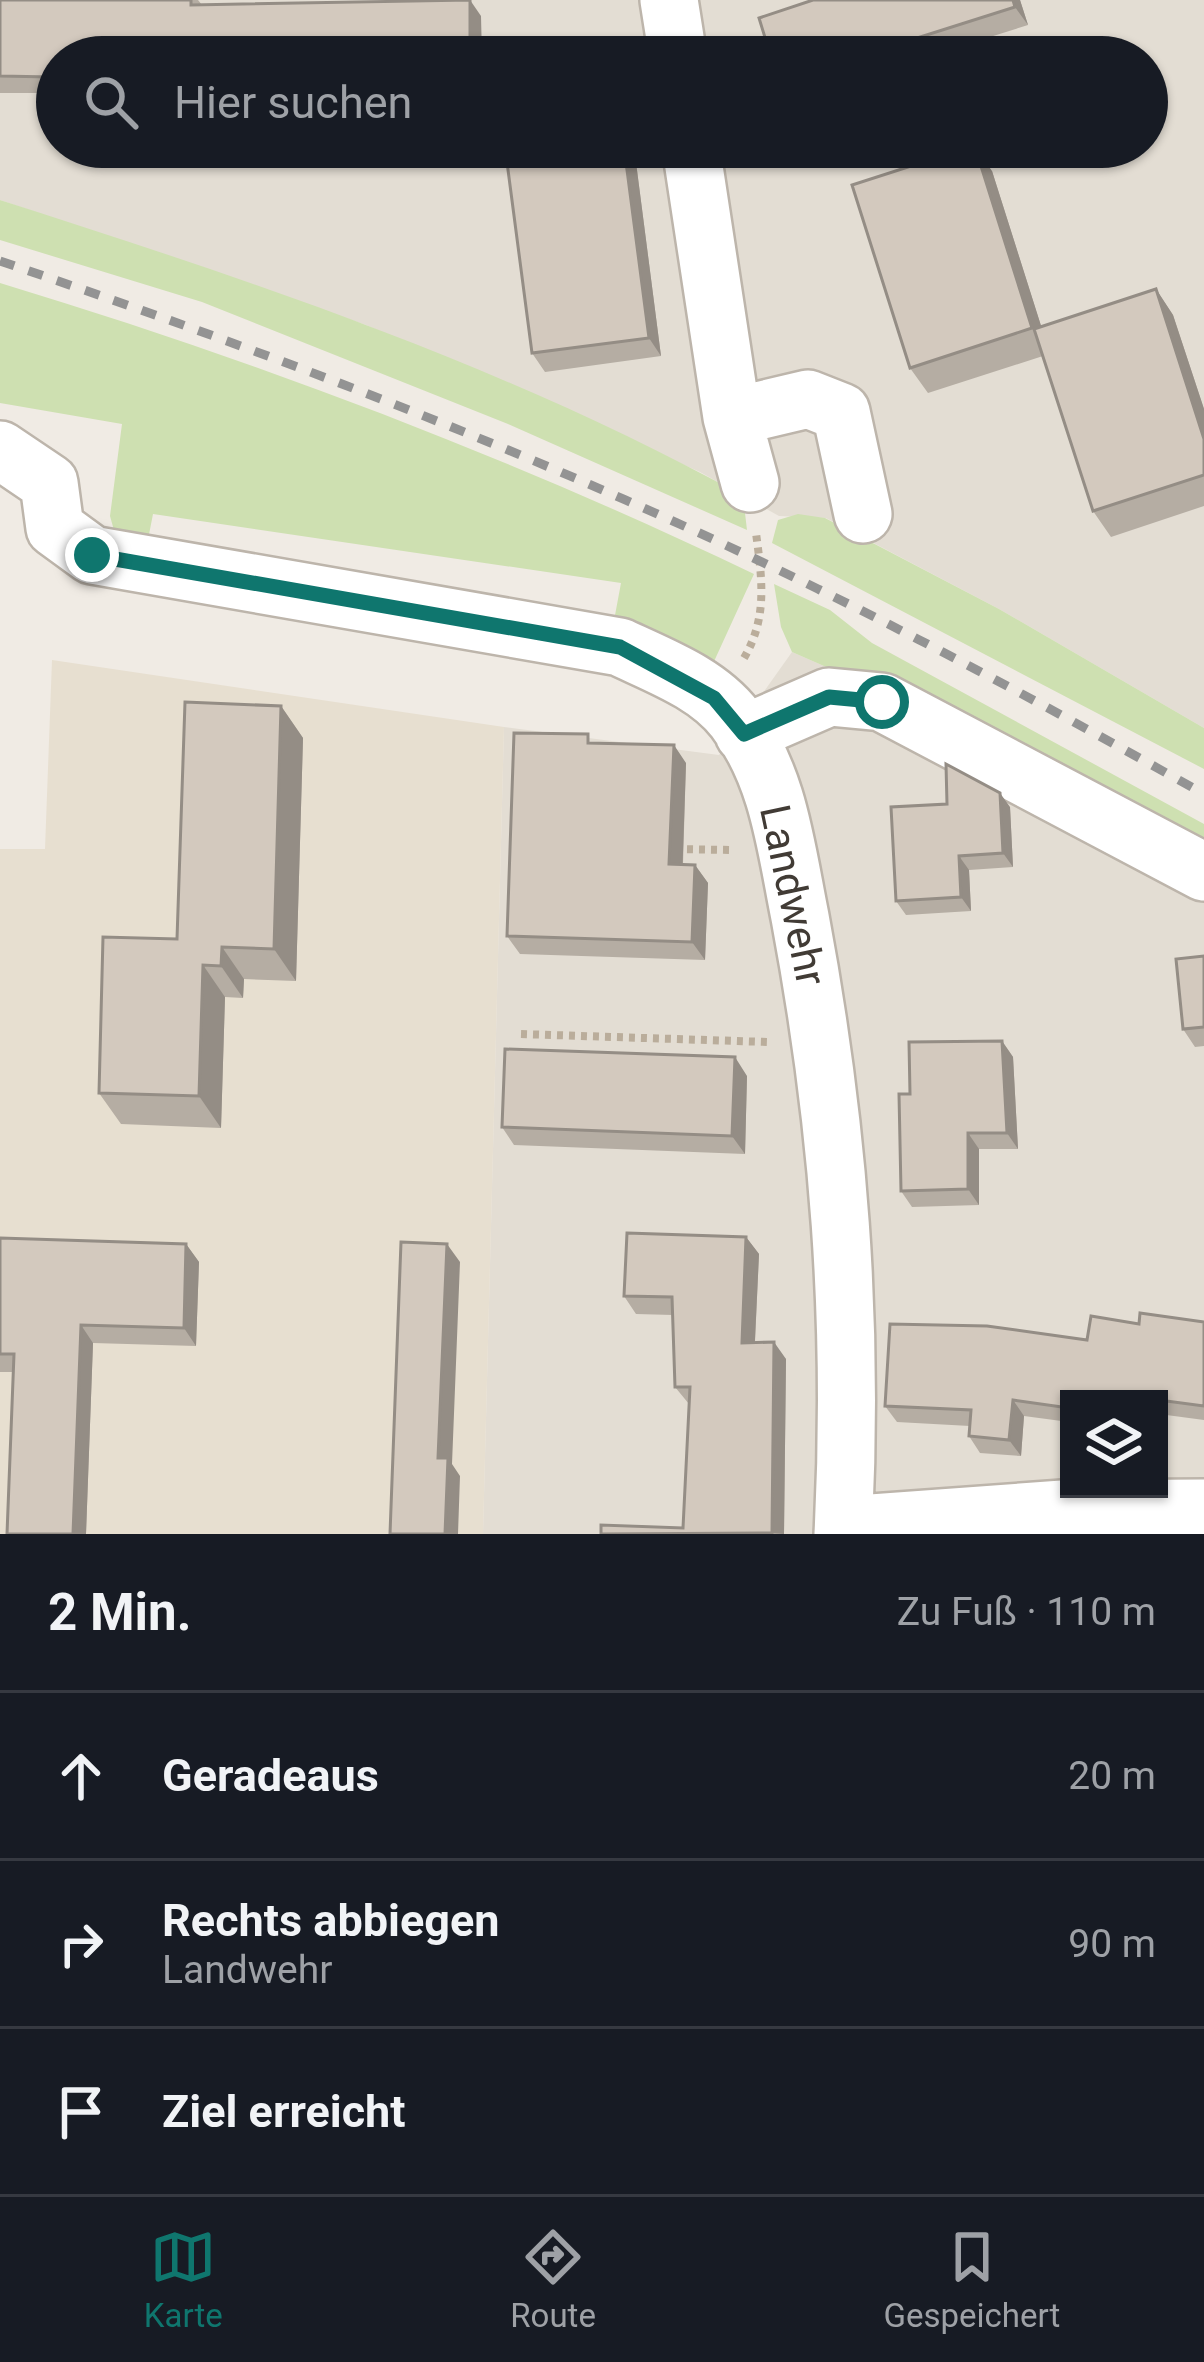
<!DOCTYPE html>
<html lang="de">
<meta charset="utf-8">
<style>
:root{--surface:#171b24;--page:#20242c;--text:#f1f3f6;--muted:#9ea1a6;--line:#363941;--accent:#0f766e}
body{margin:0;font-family:Roboto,sans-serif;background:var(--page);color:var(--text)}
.controls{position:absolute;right:36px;bottom:36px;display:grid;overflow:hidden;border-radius:0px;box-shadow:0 3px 9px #0004}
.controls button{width:108px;height:108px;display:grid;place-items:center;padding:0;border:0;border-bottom:3px solid var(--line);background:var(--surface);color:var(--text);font:60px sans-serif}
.stop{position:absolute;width:36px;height:36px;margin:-27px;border:9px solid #0f766e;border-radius:50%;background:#fff}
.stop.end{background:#0f766e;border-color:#fff;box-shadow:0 3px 12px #0008}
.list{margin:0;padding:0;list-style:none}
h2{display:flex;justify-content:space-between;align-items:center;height:156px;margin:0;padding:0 48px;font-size:51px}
h2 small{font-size:39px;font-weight:400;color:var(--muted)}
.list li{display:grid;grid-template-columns:78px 1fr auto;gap:36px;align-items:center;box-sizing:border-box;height:168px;padding:0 48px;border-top:3px solid var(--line)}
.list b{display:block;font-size:45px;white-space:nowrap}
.list p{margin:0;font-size:39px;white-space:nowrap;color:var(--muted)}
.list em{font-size:39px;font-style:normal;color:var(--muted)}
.icon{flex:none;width:66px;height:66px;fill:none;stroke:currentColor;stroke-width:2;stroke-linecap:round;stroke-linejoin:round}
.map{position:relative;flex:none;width:1204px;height:1534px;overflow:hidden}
.search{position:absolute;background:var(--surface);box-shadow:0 3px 9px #0004;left:36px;right:36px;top:36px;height:132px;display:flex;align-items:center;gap:30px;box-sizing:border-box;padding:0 42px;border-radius:66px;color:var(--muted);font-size:45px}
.sheet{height:660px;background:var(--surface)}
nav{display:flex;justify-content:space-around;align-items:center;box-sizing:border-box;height:168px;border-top:3px solid var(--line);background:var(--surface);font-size:33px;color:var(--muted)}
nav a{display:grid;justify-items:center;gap:6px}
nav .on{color:var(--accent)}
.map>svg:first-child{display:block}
.residential{fill:#e3ddd3;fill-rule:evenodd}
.education{fill:#e7dfd0}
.green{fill:#cee0b1}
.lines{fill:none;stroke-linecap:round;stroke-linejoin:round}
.minor-casing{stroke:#bdb5ab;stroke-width:62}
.path{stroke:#baad9b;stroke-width:8;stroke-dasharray:6 6;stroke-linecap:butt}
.minor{stroke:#fff;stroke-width:57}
.rail{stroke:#939393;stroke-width:9;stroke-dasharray:15 15;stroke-linecap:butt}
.wall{fill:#b5ada3}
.shaded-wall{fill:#948d85}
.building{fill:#d3c9be;stroke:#948d85;stroke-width:3}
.route{stroke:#0f766e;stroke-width:15}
.labels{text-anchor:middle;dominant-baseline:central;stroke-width:9;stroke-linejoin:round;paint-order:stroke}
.street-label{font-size:42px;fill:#413b35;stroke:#fff}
</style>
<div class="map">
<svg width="1204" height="1534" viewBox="0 0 1204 1534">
<rect width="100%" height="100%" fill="#f0ebe4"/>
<path class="residential" d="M 0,0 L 1204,0 L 1204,728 L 999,609 L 826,518 L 779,516 L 700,472 L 366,325 L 0,200 ZM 57,57 L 1147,57 L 1147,147 L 57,147 Z
M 792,652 L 931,713 L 1204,856 L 1204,1534 L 483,1534 L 504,727 L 719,755 ZM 1069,1399 L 1159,1399 L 1159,1489 L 1069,1489 Z"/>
<path class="education" d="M 52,660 L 504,727 L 483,1534 L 0,1534 L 0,849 L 45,849 Z"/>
<path class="green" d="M 0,200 C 253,281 510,367 743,496 L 747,530 L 508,424 L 202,302 L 0,240 Z
M 0,283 C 258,361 510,457 754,574 L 711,668 L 613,626 L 621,583 L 153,514 L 145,555 L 115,534 L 110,516 L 122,424 L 0,403 Z
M 798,514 L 825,518 L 999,609 L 1204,728 L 1204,769 L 772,543 L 778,520 Z
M 774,584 L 830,610 L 872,643 L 1204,824 L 1204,856 L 931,713 L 792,652 L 781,627 Z"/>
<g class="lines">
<defs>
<path id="minor" d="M 669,0 L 678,57
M 691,147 L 732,417 L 750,483
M 732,417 L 808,399 L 841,412 L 863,514
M 0,450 L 49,483 L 55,528 L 92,555 L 620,647 C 660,666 707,683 735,719 C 779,776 786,848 800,917 C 839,1125 854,1322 843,1534
M 744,734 L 829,697 L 882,702 L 1204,872
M 844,1525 L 1063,1509 L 1204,1508"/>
</defs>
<use href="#minor" class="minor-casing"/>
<path class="path" d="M 744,658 C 768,617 762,579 756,533
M 675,849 L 732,850
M 521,1034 L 768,1042"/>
<use href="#minor" class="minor"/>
<path class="rail" d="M 0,261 C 279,356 554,460 818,589 C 949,653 1077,723 1204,794"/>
</g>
<path class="wall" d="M 0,0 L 198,0 L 202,5 L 481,16 L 57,57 L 57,123 L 50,113 L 51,93 L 0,93 Z
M 1020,0 L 1028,25 L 926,57 L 771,57 Z
M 634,147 L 661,356 L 545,372 L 532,353 Z
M 992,171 L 1041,326 L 1156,289 L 1173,315 L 1204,409 L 1204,506 L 1111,537 L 1093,511 L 1043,356 L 928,393 L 910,368 Z
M 281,706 L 303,738 L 296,981 L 244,979 L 243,998 L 225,997 L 221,1128 L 121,1124 L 99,1093 L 177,939 Z
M 594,743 L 686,763 L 683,864 L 695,865 L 708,883 L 705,960 L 520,954 L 507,936 Z
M 1010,807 L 1013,867 L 969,870 L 971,911 L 906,915 L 896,901 Z
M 1204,956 L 1204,1046 L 1195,1047 L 1183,1029 Z
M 1002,1041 L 1013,1057 L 1018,1149 L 979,1149 L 979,1205 L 912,1207 L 901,1191 L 910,1094 Z
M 747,1076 L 745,1154 L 514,1145 L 502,1127 Z
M 746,1237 L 759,1254 L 755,1342 L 786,1359 L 784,1534 L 601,1534 L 683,1528 L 689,1404 L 675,1387 L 673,1315 L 636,1314 L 624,1296 Z
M 0,1238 L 186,1244 L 199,1262 L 196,1346 L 93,1343 L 86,1534 L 7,1534 L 13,1372 L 0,1372 Z
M 1204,1322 L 1204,1420 L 1159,1414 L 1159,1399 L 1069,1399 L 1069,1422 L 1024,1416 L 1021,1456 L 980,1453 L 969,1436 L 970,1426 L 897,1422 L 885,1406 L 1139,1324 Z"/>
<path class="shaded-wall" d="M 470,0 L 481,16 L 482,57 L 470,57 Z
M 1013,0 L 1020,0 L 1028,25 L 1015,7 Z
M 624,147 L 634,147 L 661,356 L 649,338 Z
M 975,147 L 992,171 L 1050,354 L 1032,328 Z
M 1156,289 L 1173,315 L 1204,409 L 1204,439 Z
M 281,706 L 303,738 L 296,981 L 274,949 Z
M 674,745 L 686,763 L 682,882 L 669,864 Z
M 1000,793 L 1010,807 L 1013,867 L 1003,853 Z
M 959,856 L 969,870 L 971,911 L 961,897 Z
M 695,865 L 708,883 L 705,960 L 692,942 Z
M 222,947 L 244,979 L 243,998 L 221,966 Z
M 203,965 L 225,997 L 221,1128 L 199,1096 Z
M 1002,1041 L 1013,1057 L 1018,1149 L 1007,1133 Z
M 735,1057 L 747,1076 L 745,1154 L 732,1136 Z
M 968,1133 L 979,1149 L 979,1205 L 968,1189 Z
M 746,1237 L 759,1254 L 754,1360 L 742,1343 Z
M 186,1244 L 199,1262 L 196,1346 L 184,1328 Z
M 447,1244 L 460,1262 L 452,1464 L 460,1476 L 458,1534 L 445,1534 L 438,1458 Z
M 81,1325 L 93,1343 L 86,1534 L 73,1534 Z
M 774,1342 L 786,1359 L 784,1534 L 772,1533 Z
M 1013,1400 L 1024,1416 L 1021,1456 L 1009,1440 Z"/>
<path class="building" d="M 0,0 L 191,0 L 191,5 L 470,0 L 470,57 L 57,57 L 57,113 L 50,113 L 51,77 L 0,76 Z
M 813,0 L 1013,0 L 1015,7 L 898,44 L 901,55 L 894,57 L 771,57 L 759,18 Z
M 505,147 L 624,147 L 649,338 L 532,353 Z
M 970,147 L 975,147 L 1032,328 L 910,368 L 852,185 Z
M 1156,289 L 1204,439 L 1204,475 L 1093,511 L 1034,329 Z
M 185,702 L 281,706 L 274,949 L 222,947 L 221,966 L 203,965 L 199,1096 L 99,1093 L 103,937 L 177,939 Z
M 514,733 L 588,734 L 588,743 L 674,745 L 669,864 L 695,865 L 692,942 L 507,936 Z
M 946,764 L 1000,793 L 1003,853 L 959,856 L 961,897 L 896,901 L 891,807 L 947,804 Z
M 1204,956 L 1204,1027 L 1183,1029 L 1176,959 Z
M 1002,1041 L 1007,1133 L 968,1133 L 968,1189 L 901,1191 L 899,1094 L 910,1094 L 909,1042 Z
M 505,1049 L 735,1057 L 732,1136 L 502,1127 Z
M 627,1233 L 746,1237 L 742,1343 L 774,1342 L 772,1533 L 601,1534 L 601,1525 L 683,1528 L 690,1387 L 675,1387 L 672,1297 L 624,1296 Z
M 0,1238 L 186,1244 L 184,1328 L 81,1325 L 73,1534 L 7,1534 L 14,1354 L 0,1354 Z
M 401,1242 L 447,1244 L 438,1458 L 448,1458 L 445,1534 L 390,1534 Z
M 1140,1313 L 1204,1322 L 1204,1406 L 1121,1395 L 1121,1399 L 1069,1399 L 1069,1408 L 1013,1400 L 1009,1440 L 969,1436 L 971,1410 L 885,1406 L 890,1324 L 987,1326 L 1087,1340 L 1091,1316 L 1139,1324 Z"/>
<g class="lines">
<path class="route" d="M 92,555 L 620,647 L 714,698 L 744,734 L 829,697 L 882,702"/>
</g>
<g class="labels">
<g class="street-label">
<text transform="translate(793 895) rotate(78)">Landwehr</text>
</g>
</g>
</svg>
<div class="controls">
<button><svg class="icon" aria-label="layers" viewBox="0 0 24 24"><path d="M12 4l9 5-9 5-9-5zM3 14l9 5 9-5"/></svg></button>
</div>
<div class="stop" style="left:882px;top:702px"></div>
<div class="stop end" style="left:92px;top:555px"></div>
<div class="search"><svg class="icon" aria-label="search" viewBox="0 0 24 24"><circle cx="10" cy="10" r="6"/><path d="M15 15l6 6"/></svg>Hier suchen</div>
</div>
<section class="sheet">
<h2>2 Min.<small>Zu Fuß · 110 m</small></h2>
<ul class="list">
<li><svg class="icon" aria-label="ahead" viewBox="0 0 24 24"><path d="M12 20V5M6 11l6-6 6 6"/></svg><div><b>Geradeaus</b></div><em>20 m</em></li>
<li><svg class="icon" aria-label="right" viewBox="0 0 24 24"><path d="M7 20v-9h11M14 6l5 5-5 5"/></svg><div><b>Rechts abbiegen</b><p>Landwehr</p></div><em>90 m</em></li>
<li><svg class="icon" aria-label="arrive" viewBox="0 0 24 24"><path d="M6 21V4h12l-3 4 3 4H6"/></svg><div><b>Ziel erreicht</b></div></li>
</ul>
</section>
<nav>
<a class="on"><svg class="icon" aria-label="map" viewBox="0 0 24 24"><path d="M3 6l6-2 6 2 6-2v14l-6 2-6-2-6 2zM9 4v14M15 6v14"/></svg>Karte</a>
<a><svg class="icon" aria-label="directions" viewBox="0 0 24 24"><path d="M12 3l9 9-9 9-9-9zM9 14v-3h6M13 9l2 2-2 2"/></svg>Route</a>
<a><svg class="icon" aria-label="saved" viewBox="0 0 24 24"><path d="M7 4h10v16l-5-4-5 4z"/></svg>Gespeichert</a>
</nav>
